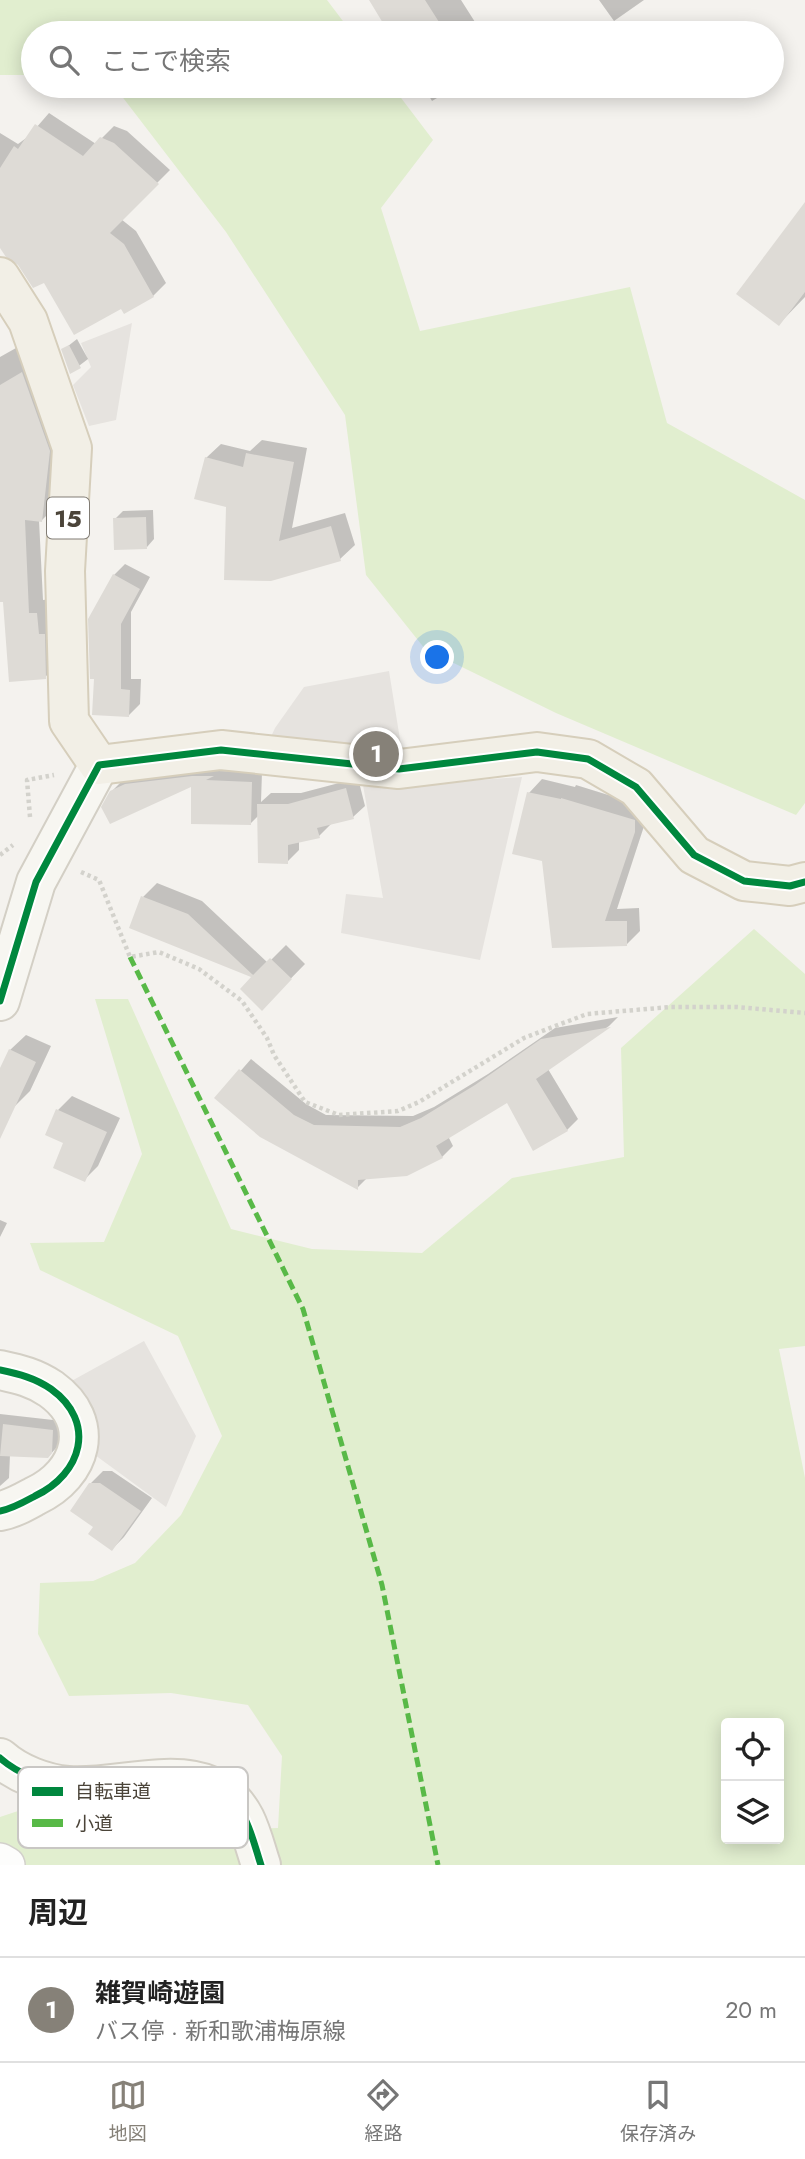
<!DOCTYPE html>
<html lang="ja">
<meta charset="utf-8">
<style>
:root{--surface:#fff;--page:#f2f2f2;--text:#222;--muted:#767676;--line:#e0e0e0;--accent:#868178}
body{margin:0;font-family:Jost,"Noto Sans JP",sans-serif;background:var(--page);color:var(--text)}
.controls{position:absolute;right:21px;bottom:21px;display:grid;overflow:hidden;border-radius:7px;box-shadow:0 4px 18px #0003}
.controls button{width:63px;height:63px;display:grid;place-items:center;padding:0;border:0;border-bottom:2px solid var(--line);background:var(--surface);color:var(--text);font:35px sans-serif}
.you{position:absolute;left:438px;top:658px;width:24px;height:24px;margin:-18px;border:5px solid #fff;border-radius:50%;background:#1a73e8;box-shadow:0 0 0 10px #1a73e833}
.badge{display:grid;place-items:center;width:46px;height:46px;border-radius:50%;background:var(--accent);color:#fff;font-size:23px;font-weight:700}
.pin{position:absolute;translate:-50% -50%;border:4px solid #fff;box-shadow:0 2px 7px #0006}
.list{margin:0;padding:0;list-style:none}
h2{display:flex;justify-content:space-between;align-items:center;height:91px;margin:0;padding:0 28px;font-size:30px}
h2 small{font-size:23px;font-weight:400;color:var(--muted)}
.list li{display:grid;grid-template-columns:46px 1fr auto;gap:21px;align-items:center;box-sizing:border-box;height:105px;padding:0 28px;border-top:2px solid var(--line)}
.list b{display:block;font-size:26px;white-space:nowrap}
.list p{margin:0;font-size:23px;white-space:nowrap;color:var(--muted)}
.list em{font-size:23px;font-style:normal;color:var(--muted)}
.icon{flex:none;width:38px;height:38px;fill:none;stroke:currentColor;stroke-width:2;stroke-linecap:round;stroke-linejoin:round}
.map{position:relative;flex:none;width:805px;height:1865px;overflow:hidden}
.search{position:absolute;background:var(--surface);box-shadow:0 4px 18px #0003;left:21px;right:21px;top:21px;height:77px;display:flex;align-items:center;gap:18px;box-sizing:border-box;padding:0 24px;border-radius:38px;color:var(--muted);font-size:26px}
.sheet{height:196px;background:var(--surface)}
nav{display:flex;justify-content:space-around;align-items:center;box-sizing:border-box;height:98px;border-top:2px solid var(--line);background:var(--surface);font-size:19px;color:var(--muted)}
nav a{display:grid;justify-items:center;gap:4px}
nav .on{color:var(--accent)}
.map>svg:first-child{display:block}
.green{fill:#e1eecf;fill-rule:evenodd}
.parking{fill:#e6e3df}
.shadow{fill:#0003}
.building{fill:#dedbd6}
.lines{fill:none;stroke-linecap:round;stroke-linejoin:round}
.street-casing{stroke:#d2d0cb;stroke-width:38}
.secondary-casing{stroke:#d3cfc5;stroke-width:42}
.primary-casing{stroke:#d6cebb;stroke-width:42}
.path{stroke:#d3d2cc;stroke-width:4.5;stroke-dasharray:3.5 3.5;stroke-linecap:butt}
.street{stroke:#fdfdfc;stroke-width:35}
.secondary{stroke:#f7f6f1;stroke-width:38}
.primary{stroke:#f2efe6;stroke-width:38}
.quiet{stroke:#58b947;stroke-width:5;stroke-dasharray:10 5;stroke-linecap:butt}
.cycleway-casing{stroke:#fff;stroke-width:11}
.cycleway{stroke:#00873e;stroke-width:7}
.labels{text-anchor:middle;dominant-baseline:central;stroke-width:6;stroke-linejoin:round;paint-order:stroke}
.shield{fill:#fff;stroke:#817c74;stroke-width:2}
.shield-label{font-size:24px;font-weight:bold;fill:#4b4439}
.key{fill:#fff;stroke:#c9c7c4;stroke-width:2}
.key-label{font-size:19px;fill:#4b4439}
</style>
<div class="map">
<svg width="805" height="1865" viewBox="0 0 805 1865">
<rect width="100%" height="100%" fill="#f4f2ee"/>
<path class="green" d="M 0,0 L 327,0 L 352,33 L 33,33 L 33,75 L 0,75 Z
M 114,86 L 392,86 L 433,140 L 381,208 L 420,331 L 630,287 L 667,423 L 805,500 L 805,803 L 796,815 L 556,713 L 425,649 L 366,575 L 345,415 L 226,232 Z
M 754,929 L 805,974 L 805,1346 L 779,1349 L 805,1478 L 805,1865 L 0,1865 L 0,1817 L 18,1811 L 117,1833 L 278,1828 L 282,1756 L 248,1705 L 171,1693 L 69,1696 L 38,1634 L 40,1583 L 93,1581 L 135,1563 L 181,1515 L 222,1436 L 178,1336 L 40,1270 L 30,1243 L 104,1242 L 142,1154 L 95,999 L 128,999 L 231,1229 L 312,1249 L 422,1253 L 512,1178 L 624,1157 L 621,1048 ZM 726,1723 L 779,1723 L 779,1839 L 726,1839 Z"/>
<path class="parking" d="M 132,323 L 116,420 L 89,426 L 73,385 L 91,367 L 81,343 Z
M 389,671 L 402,752 L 270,739 L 275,728 L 304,687 Z
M 522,777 L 480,960 L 341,933 L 346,894 L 383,898 L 363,785 L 424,784 Z
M 144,1341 L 196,1436 L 166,1507 L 95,1455 L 96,1421 L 66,1384 Z"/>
<path class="shadow" d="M 371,0 L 461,0 L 482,33 L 391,33 Z
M 599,0 L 644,0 L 614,21 Z
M 423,86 L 457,86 L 432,101 Z
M 49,113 L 96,144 L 114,126 L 127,131 L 170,170 L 121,219 L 136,231 L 166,283 L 153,296 L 125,312 L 122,306 L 0,237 L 0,133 L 18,144 L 29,136 Z
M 805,207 L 805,297 L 779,324 Z
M 77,339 L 88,359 L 71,372 L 63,350 Z
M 16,348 L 63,436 L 56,506 L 42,520 L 39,520 L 43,600 L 51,599 L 60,663 L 45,677 L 4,600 L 0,601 L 0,357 Z
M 262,440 L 307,448 L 292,528 L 345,513 L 355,545 L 340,559 L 271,580 L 228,506 L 206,458 L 221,444 L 250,451 Z
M 153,510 L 154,539 L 147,547 L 115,519 L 123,511 Z
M 125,564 L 150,577 L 131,612 L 131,679 L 141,679 L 140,704 L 129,715 L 94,714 L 114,575 Z
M 222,767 L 218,771 L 262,772 L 261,802 L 271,793 L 301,793 L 358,778 L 365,806 L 353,817 L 331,824 L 319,836 L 299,840 L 299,850 L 287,862 L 259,815 L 251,823 L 193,784 L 111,792 L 122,781 Z
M 542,779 L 575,787 L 576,785 L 647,807 L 647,817 L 617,909 L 639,908 L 640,931 L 627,944 L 543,860 L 529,793 Z
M 157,883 L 202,901 L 268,963 L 286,945 L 305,964 L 262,1008 L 254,976 L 143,897 Z
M 618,1017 L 609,1026 L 548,1069 L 578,1119 L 567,1130 L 507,1101 L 448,1136 L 453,1146 L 442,1157 L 367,1178 L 357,1188 L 217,1098 L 251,1059 L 306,1104 L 326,1115 L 413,1116 L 434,1107 L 488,1074 L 555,1028 Z
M 26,1035 L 51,1046 L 30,1091 L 14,1107 L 0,1100 L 0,1072 L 10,1050 Z
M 72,1096 L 120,1118 L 98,1166 L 84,1180 L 66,1142 L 58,1110 Z
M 0,1220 L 7,1223 L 0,1237 Z
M 0,1414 L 62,1421 L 60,1442 L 57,1447 L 48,1457 L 10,1455 L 9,1478 L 0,1486 Z
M 103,1471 L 112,1471 L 152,1498 L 124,1537 L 112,1549 L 95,1527 L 90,1484 Z"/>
<path class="building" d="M 369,0 L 425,0 L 446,33 L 389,33 Z
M 35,124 L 83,156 L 100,137 L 114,143 L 159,184 L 110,233 L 124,244 L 154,297 L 124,314 L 121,309 L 74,335 L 44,283 L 33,288 L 18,265 L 6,257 L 0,248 L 0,168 L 14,146 L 18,149 Z
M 805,202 L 805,292 L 779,326 L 736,294 Z
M 69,345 L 81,368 L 70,374 L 61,349 Z
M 22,372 L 50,451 L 42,522 L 25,520 L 29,613 L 37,613 L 39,634 L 45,634 L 46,679 L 9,682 L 3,602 L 0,602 L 0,385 Z
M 246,453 L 294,462 L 279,541 L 331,526 L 341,561 L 271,581 L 224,580 L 226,507 L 194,499 L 205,457 L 243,467 Z
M 146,517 L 147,549 L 114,550 L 113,518 Z
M 113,574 L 140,589 L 121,624 L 121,689 L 130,690 L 129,717 L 92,715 L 94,679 L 90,679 L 88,619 Z
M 192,776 L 214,776 L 206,780 L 252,782 L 251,825 L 191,824 L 191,787 L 110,824 L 101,807 L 110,791 L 125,784 Z
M 346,788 L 354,819 L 317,828 L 320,838 L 288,845 L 288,864 L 258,863 L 257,804 L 288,804 Z
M 527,792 L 561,799 L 561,798 L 635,820 L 635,832 L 605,921 L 627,921 L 627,946 L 552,948 L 542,861 L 512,854 Z
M 141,896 L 188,914 L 253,975 L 270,958 L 292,979 L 262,1011 L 240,989 L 251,977 L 129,928 Z
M 611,1027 L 536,1079 L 568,1131 L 533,1151 L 507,1103 L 436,1146 L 443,1158 L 407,1176 L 358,1180 L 358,1190 L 260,1137 L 214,1098 L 239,1069 L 294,1115 L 314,1125 L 400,1127 L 421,1118 L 475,1085 L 541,1039 Z
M 9,1049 L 36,1062 L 0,1139 L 0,1068 Z
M 56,1109 L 107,1132 L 85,1182 L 53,1168 L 63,1143 L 45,1135 Z
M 3,1424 L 53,1430 L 52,1453 L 48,1458 L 0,1456 Z
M 89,1483 L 100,1483 L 141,1511 L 112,1551 L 88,1534 L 93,1527 L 70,1511 Z"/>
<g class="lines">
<defs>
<path id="street" d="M 0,1861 L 7,1865"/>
<path id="secondary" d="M 0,1001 L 36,882 L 99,765
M 0,1370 C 19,1374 35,1378 51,1389 C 97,1422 82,1474 35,1496 C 24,1502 12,1509 0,1511
M 0,1758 C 18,1774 45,1784 68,1786 C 127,1791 210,1751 245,1819 C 252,1833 256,1850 261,1865"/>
<path id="primary" d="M 0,277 L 28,321 L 72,448 L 65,571 L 69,721 L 99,765 L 221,750 L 399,769 L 537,752 L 588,759 L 636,787 L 694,855 L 744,881 L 790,886 L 805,882"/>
</defs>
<use href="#street" class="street-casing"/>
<use href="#secondary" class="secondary-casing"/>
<use href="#primary" class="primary-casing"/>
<path class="path" d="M 30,817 L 27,780 L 54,775
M 0,855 L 13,845
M 81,872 L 99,880 L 130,957 L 159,952 L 199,969 L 242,1001 L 267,1038 L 274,1055 L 305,1102 L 339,1115 L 398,1111 L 419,1102 L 524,1038 L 587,1014 L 671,1007 L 737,1007 L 805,1013"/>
<use href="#street" class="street"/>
<use href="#secondary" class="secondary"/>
<use href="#primary" class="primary"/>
<path class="quiet" d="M 130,957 L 303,1309 L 382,1585 L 438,1865"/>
<defs>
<path id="cycleway" d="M 0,1001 L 36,882 L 99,765 L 221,750 L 399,769 L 537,752 L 588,759 L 636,787 L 694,855 L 744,881 L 790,886 L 805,882
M 0,1370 C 19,1374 35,1378 51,1389 C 97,1422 82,1474 35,1496 C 24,1502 12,1509 0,1511
M 0,1758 C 18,1774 45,1784 68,1786 C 127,1791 210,1751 245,1819 C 252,1833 256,1850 261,1865"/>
</defs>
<use href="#cycleway" class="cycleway-casing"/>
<use href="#cycleway" class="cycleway"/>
</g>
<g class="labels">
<rect class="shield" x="47" y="497.5" width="42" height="41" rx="5"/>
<g class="shield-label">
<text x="68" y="518">15</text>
</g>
</g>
<rect x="18" y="1767" width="230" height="81" rx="10" class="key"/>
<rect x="32" y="1787" width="31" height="9" fill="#00873e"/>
<rect x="32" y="1819" width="31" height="8" fill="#58b947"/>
<g class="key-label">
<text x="75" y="1798">自転車道</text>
<text x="75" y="1830">小道</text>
</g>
</svg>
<div class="controls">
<button><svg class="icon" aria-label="locate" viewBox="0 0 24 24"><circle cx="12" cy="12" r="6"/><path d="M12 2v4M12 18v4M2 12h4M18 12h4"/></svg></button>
<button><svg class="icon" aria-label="layers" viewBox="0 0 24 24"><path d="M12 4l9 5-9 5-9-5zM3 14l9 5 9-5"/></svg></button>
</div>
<div class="you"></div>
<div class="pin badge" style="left:376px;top:754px">1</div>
<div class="search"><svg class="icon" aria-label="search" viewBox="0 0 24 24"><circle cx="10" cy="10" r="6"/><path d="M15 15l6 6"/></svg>ここで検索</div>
</div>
<section class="sheet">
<h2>周辺<small></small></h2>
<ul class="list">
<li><span class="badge">1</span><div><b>雑賀崎遊園</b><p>バス停 · 新和歌浦梅原線</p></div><em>20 m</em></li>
</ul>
</section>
<nav>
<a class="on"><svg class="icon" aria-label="map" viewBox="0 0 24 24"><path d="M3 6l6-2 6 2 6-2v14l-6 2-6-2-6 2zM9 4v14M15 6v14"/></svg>地図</a>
<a><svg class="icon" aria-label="directions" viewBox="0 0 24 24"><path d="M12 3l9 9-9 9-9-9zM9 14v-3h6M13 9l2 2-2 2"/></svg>経路</a>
<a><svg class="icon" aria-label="saved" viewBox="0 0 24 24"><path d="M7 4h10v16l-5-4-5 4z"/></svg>保存済み</a>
</nav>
